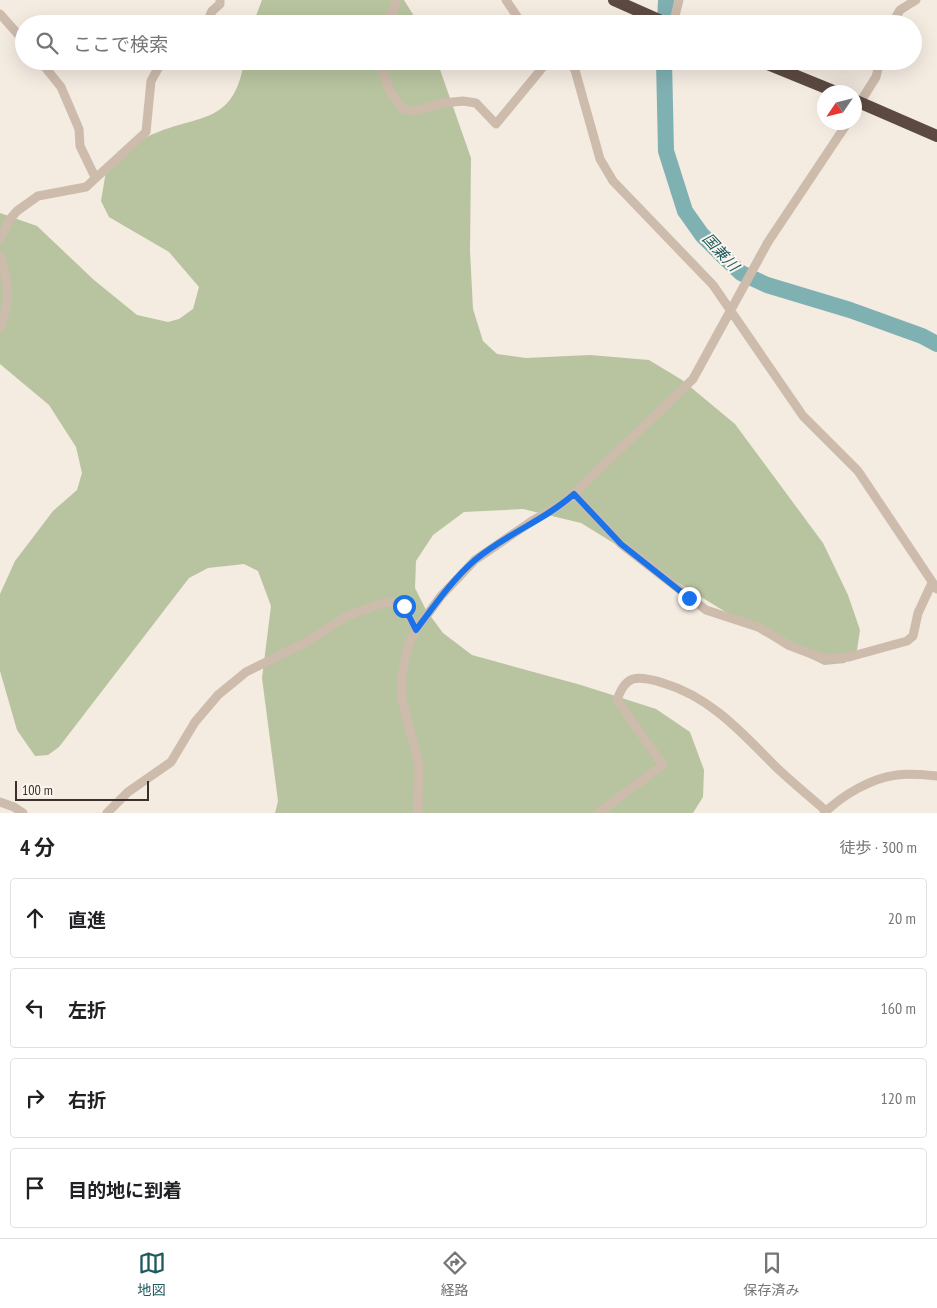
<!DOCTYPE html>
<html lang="ja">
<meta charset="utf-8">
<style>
:root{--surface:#fff;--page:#f2f2f2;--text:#202124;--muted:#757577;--line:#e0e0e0;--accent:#1f5a5e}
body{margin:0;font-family:"PT Sans Narrow","Noto Sans JP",sans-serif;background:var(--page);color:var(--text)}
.compass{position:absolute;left:817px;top:85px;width:45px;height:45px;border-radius:50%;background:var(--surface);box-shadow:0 5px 20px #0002;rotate:235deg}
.scale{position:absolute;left:15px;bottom:12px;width:134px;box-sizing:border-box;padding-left:5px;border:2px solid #3b302b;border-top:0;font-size:14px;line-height:18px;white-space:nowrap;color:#3b302b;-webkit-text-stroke:4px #fbf5ee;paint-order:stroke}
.stop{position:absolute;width:15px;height:15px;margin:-11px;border:4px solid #1a73e8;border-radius:50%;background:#fff}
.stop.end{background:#1a73e8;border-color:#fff;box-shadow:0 1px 5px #0008}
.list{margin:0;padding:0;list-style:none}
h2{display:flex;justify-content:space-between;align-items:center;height:65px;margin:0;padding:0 20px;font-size:21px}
h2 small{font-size:16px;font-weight:400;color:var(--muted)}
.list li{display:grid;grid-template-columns:32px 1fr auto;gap:15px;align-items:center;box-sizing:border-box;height:80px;margin:0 10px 10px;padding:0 10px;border:1px solid var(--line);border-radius:5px}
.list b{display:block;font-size:19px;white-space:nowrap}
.list em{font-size:16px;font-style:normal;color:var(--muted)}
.icon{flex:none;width:28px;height:28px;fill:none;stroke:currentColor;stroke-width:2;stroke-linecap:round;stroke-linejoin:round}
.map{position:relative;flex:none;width:937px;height:813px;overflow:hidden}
.search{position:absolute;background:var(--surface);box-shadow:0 5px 20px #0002;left:15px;right:15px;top:15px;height:55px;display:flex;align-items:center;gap:12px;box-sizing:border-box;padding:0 18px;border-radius:28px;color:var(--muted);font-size:19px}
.sheet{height:425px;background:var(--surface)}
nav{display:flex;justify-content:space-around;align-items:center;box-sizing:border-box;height:70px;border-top:1px solid var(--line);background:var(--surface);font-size:14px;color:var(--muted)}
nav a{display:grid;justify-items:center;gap:2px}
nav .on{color:var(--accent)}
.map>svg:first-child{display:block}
.green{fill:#b8c4a0}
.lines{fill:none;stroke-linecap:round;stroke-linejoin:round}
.river{stroke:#7fb0b2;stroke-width:16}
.minor{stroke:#cdbbac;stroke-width:9}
.highway{stroke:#5c4a42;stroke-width:12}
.route{stroke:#1a73e8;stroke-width:6}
.labels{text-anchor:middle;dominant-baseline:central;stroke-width:4;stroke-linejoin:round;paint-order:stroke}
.water-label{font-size:15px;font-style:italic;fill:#1f5a5e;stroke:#fbf5ee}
</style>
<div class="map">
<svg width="937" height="813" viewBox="0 0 937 813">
<rect width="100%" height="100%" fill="#f4ebe1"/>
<path class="green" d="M 262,0 L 404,0 L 419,24 L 253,24 Z
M 244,61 L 437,61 L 471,158 L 470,251 L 473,309 L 483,341 L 497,354 L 526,358 L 590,355 L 649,360 L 682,380 L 735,424 L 823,543 L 848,595 L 860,630 L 857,650 L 845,663 L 824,665 L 763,635 L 581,523 L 523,509 L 464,512 L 433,535 L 416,561 L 415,588 L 426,610 L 443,633 L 472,655 L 581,685 L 656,709 L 690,732 L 704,770 L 703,797 L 693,813 L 275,813 L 278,801 L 262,678 L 271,606 L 258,571 L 244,564 L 208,568 L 189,578 L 59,747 L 48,755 L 35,756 L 17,730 L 0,671 L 0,594 L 15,561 L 53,511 L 77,490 L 82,473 L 76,447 L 49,405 L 0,364 L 0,213 L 37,226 L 94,280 L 137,315 L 168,322 L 179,319 L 193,309 L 199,287 L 169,252 L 109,217 L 101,201 L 106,171 C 119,161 133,144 147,137 C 195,113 234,128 244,61 Z"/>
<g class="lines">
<path class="river" d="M 665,24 L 666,0
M 664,61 L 666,151 L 685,211 L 702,235 L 725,258 L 741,273 L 767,285 L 850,310 L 922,336 L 937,344"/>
<path class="minor" d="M 506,0 L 522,24
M 0,14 L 24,41
M 206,24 L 212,11 L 220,4 L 220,0
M 385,24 L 395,8 L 396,0
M 673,24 L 679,0
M 892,24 L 900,10 L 916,0
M 40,61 L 61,87 L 79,129 L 80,146 L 95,177
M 379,61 L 389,89 L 403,109 L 415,111 L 443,103 L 463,101 L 476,103 L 496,124 L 548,61
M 569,61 L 575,70 L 600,159 L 613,181 L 713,285 L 803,416 L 858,471 L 937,589
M 854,112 L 876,77 L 880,61
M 0,239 L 10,219 L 17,211 L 38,196 L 86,187 L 146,132 L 151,81 L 162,61
M 0,256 C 9,280 10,305 0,328
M 574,494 L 621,544 L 706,610 L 761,628 L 788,645 L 825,659 L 849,657 L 907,641 L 913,636 L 918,613 L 932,583
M 0,802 L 14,807 L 23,813
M 107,813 L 128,792 L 171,762 L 195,722 L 218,695 L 246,672 L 305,643 L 347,616 L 383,603 L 397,602 L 404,606 L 416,630
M 418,813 L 419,764 L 402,700 L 402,673 L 409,643 L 416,630 L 441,596 L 475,560 L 532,521 L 564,503 L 693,379 L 768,242 L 848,122
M 598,813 L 663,765 L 617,700 C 620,692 624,682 633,679 C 641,677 655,680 663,683 C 711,697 743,734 777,768 C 793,783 810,797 826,811
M 824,813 C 843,795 871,778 897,775 C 910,773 924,775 937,776"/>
<path class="highway" d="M 614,0 L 668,24
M 760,61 L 836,92
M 854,100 L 937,136"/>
</g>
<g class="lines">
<path class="route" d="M 404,606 L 416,630 C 434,606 452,580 475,560 C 506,534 545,520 574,494 L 621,544 L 689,598"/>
</g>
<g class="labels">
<g class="water-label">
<text transform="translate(721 252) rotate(47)">国兼川</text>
</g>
</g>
</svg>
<svg class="compass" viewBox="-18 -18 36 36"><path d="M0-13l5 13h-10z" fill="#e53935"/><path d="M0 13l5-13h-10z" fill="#757577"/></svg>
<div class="scale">100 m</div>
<div class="stop" style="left:404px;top:606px"></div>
<div class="stop end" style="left:689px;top:598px"></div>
<div class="search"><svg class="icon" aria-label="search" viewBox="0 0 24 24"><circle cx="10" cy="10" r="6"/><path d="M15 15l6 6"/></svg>ここで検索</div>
</div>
<section class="sheet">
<h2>4 分<small>徒歩 · 300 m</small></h2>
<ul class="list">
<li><svg class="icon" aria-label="ahead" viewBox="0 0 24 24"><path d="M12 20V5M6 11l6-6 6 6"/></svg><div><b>直進</b></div><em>20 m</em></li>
<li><svg class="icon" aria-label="left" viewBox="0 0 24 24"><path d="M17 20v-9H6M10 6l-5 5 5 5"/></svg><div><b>左折</b></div><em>160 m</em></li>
<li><svg class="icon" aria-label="right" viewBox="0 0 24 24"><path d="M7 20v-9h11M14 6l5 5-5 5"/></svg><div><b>右折</b></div><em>120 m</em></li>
<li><svg class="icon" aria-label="arrive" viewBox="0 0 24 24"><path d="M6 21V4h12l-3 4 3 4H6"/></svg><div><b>目的地に到着</b></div></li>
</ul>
</section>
<nav>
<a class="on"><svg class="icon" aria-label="map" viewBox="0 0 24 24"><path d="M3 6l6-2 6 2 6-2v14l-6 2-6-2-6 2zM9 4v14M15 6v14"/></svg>地図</a>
<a><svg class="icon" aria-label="directions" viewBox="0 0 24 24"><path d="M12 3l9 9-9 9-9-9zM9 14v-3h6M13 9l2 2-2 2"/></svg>経路</a>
<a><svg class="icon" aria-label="saved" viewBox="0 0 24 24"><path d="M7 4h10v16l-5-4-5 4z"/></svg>保存済み</a>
</nav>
